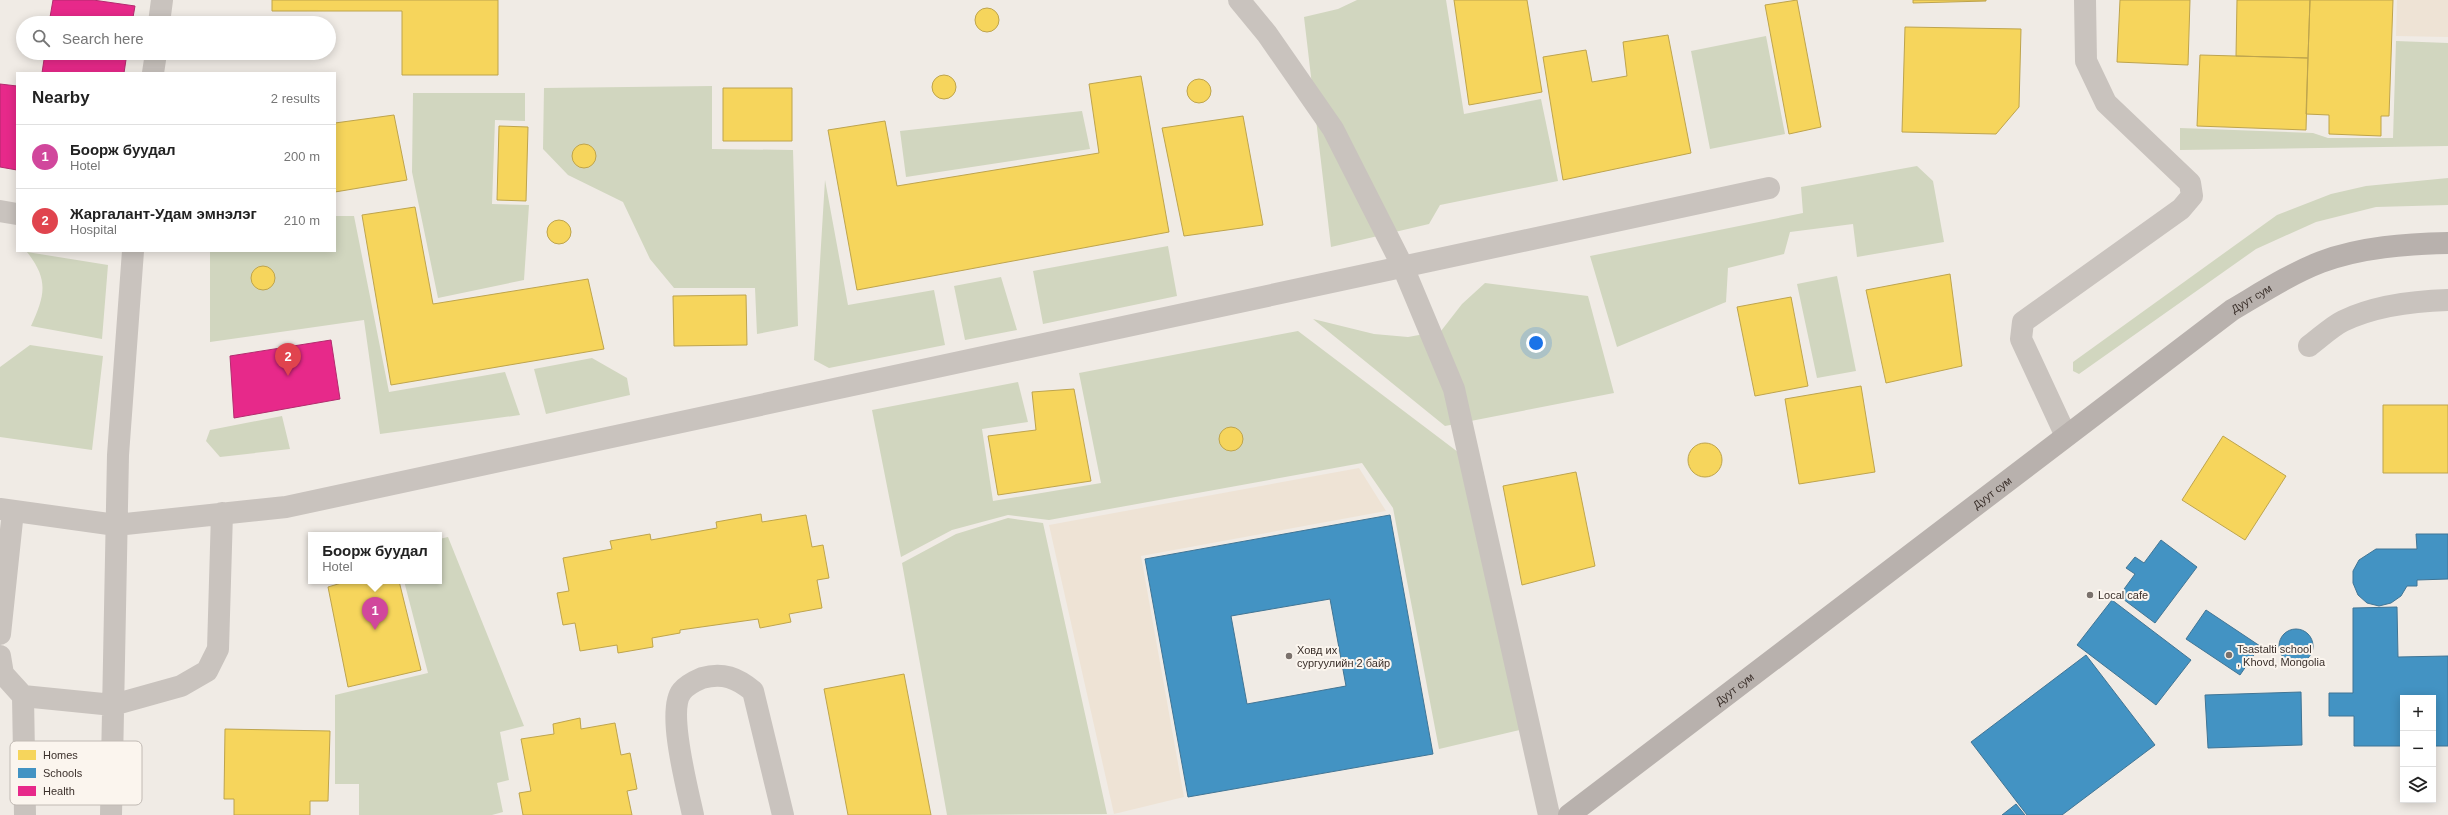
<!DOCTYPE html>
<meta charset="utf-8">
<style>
:root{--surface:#fff;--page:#f6f6f6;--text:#222;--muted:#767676;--line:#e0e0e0;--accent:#1a73e8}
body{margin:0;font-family:Helvetica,sans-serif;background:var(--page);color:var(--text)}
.controls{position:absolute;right:12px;bottom:12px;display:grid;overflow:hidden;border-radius:0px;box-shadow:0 2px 10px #0003}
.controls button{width:36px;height:36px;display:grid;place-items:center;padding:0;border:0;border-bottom:1px solid var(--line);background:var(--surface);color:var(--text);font:20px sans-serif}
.you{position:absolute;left:1536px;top:343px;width:14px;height:14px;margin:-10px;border:3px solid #fff;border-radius:50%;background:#1a73e8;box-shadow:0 0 0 6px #1a73e833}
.badge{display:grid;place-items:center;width:26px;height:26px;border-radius:50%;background:var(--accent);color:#fff;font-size:13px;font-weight:700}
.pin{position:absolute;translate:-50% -33px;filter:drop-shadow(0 1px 2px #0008)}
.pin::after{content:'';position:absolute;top:21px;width:14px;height:12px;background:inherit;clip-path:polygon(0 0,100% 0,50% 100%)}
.popup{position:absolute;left:308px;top:532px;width:134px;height:52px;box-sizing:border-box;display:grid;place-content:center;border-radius:0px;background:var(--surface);filter:drop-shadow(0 1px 3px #0005);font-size:13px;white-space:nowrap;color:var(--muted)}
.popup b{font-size:15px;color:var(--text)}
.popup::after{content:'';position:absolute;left:50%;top:100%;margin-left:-8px;border:8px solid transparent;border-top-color:var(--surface)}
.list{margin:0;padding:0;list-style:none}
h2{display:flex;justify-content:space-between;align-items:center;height:52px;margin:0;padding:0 16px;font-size:17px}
h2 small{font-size:13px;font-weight:400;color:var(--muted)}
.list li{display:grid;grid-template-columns:26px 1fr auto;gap:12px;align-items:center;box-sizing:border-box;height:64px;padding:0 16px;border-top:1px solid var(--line)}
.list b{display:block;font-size:15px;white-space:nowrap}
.list p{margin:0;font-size:13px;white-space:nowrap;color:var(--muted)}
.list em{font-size:13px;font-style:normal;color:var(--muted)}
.icon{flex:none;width:22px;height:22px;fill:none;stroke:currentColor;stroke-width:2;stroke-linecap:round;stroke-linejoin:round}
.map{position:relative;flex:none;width:2448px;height:815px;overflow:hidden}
.search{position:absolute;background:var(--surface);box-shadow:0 2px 10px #0003;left:16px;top:16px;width:320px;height:44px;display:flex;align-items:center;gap:10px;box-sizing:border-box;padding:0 14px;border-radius:22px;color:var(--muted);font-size:15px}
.panel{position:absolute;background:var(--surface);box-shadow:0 2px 10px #0003;left:16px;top:72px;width:320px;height:180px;border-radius:0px}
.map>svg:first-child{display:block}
.green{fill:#d1d6bf}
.plaza{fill:#eee3d5}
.homes{fill:#f6d55c;stroke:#bea44d}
.schools{fill:#4393c3;stroke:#417595;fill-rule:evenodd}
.health{fill:#e7298a;stroke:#b32b6e}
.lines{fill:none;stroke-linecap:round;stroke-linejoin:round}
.minor{stroke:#c9c3be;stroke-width:22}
.major{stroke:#b8b1ad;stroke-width:22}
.poi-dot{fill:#7a716c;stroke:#fbf5ee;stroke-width:1.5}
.labels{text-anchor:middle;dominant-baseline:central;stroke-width:4;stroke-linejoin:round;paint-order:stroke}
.street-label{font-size:11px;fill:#3b302b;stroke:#fbf5ee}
.poi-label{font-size:11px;fill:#3b302b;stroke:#fbf5ee;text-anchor:start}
.key{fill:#fbf5ee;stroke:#c1bab4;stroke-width:1}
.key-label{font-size:11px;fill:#3b302b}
</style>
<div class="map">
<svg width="2448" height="815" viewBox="0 0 2448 815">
<rect width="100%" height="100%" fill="#f0ebe5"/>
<path class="green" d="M 1357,0 L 1446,0 L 1464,114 L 1541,99 L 1558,181 L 1440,205 L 1429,224 L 1331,247 L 1304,17 L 1338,9 Z
M 1766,36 L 1785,134 L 1710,149 L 1691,51 Z
M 2396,41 L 2448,43 L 2448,146 L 2180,150 L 2180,128 L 2313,133 L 2328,138 L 2393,138 Z
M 712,86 L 712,149 L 793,150 L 798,326 L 757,334 L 755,288 L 674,288 L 650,259 L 623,202 L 568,175 L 543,149 L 544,88 Z
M 413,93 L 525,93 L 525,121 L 495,120 L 492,204 L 529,205 L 524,280 L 438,298 L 412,172 Z
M 1082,111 L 1090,149 L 906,177 L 900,131 Z
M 1917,166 L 1933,181 L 1944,242 L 1857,257 L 1853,224 L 1790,232 L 1784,254 L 1728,268 L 1726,302 L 1617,347 L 1590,256 L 1803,213 L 1801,187 Z
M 2448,178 L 2448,205 L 2376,207 L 2316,222 L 2256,249 L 2079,374 L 2073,371 L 2073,362 L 2277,215 L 2331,194 L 2366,186 Z
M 825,180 L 848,305 L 934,290 L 945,345 L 829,368 L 814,360 Z
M 335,216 L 354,216 L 389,392 L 505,372 L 520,415 L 380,434 L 364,320 L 210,342 L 210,251 L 335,251 Z
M 1168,246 L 1177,296 L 1043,324 L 1033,271 Z
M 27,252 L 108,265 L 102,339 L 31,326 C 45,295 49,280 27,252 Z
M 1837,276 L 1856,371 L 1817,378 L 1797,284 Z
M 1001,277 L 1017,330 L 965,340 L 954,286 Z
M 1485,283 L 1588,296 L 1614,393 L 1445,426 L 1313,319 L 1374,334 L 1408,337 L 1441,331 L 1462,304 Z
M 1298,331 L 1483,471 L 1537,726 L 1439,749 L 1393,508 L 1362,463 L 1049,520 L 1008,515 L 952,530 L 901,557 L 872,410 L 1018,382 L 1028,422 L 982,429 L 993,501 L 1101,483 L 1079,373 Z
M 30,345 L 103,356 L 92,450 L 0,437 L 0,367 Z
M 592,358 L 627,378 L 630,395 L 546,414 L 534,369 Z
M 282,416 L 290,449 L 220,457 L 206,441 L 210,430 Z
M 1008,518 L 1043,523 L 1107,814 L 947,815 L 902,563 L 956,534 Z
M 448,537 L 524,726 L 500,732 L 509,780 L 497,783 L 503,812 L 492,815 L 359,815 L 359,784 L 335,784 L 335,695 L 428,673 L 404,581 L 439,581 L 439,539 Z"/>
<path class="plaza" d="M 2397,0 L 2448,0 L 2448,37 L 2396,36 Z
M 1359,468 L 1386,511 L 1141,556 L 1184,797 L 1114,814 L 1049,525 Z"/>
<path class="homes" d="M 272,0 L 498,0 L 498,75 L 402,75 L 402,11 L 272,11 Z
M 1454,0 L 1527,0 L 1542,92 L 1469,105 Z
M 1797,0 L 1821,127 L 1789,134 L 1765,5 Z
M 1913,0 L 1986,0 L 1986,1 L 1913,3 Z
M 2120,0 L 2190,0 L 2188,65 L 2117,62 Z
M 2237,0 L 2310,0 L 2308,58 L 2236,56 Z
M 2310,0 L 2393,0 L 2389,116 L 2381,116 L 2381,136 L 2329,134 L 2329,115 L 2306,114 Z
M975 20a12 12 0 1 1 24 0a12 12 0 1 1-24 0Z
M 1905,27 L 2021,29 L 2019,107 L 1996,134 L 1902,132 Z
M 1668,35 L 1691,153 L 1563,180 L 1543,57 L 1586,50 L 1592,82 L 1627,76 L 1623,42 Z
M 2200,55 L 2308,58 L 2306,130 L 2197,126 Z
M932 87a12 12 0 1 1 24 0a12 12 0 1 1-24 0Z
M 1141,76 L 1169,232 L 857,290 L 828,130 L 885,121 L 897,186 L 1099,153 L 1089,84 Z
M1187 91a12 12 0 1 1 24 0a12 12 0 1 1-24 0Z
M 723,88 L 792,88 L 792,141 L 723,141 Z
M 394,115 L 407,180 L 335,192 L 335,123 Z
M 1243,116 L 1263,225 L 1184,236 L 1162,128 Z
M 499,126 L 528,127 L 526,201 L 497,200 Z
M572 156a12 12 0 1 1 24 0a12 12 0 1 1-24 0Z
M 415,207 L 433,304 L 588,279 L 604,349 L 391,385 L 362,215 Z
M547 232a12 12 0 1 1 24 0a12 12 0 1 1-24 0Z
M251 278a12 12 0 1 1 24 0a12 12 0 1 1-24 0Z
M 1950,274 L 1962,366 L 1886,383 L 1866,290 Z
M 746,295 L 747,345 L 674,346 L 673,296 Z
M 1791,297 L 1808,386 L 1755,396 L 1737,307 Z
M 1861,386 L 1875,472 L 1799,484 L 1785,399 Z
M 1074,389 L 1091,481 L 998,495 L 988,436 L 1036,430 L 1032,392 Z
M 2383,405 L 2448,405 L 2448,473 L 2383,473 Z
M1219 439a12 12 0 1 1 24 0a12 12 0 1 1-24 0Z
M 2223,436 L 2286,476 L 2245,540 L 2182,500 Z
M1688 460a17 17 0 1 1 34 0a17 17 0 1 1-34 0Z
M 1576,472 L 1595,566 L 1522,585 L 1503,486 Z
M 761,514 L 762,522 L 806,515 L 812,547 L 823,545 L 829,578 L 817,580 L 822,608 L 789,614 L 791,622 L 760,628 L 758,619 L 680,630 L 680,633 L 652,638 L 653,647 L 618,653 L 617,645 L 580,651 L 575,623 L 563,625 L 557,593 L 569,591 L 563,558 L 612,549 L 610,541 L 650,534 L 651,540 L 717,528 L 716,522 Z
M 348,581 L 399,581 L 421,670 L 348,687 L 328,587 Z
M 904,674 L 931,815 L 848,815 L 824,689 Z
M 580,718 L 581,729 L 615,723 L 621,755 L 630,753 L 637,789 L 627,791 L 632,815 L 523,815 L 519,793 L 531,791 L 521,739 L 554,734 L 553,724 Z
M 225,729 L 330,731 L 328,801 L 310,801 L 310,815 L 234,815 L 234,799 L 224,799 Z"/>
<path class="schools" d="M 1390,515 L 1433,754 L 1188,797 L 1145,559 ZM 1330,599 L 1346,686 L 1247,704 L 1231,616 Z
M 2416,534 L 2448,534 L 2448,579 L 2417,580 L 2417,586 L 2407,586 L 2401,596 L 2391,603 L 2379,606 L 2367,603 L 2358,595 L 2353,583 L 2353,571 L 2359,560 L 2376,549 L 2417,549 Z
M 2161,540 L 2197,567 L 2155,623 L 2119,596 L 2135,574 L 2126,568 L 2135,557 L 2144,563 Z
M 2112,600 L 2191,660 L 2156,705 L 2077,645 Z
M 2397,607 L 2398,657 L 2448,656 L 2448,746 L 2433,746 L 2433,698 L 2403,698 L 2403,746 L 2354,746 L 2354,716 L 2329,716 L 2329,693 L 2353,693 L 2353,608 Z
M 2206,610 L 2260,646 L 2240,675 L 2186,639 Z
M2279 646a17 17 0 1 1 34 0a17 17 0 1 1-34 0Z
M 2086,655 L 2155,745 L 2062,815 L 2027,815 L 1971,742 Z
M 2301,692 L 2302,745 L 2208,748 L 2205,695 Z
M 2016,804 L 2025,815 L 2002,815 Z"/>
<path class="health" d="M 53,0 L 93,0 L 135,6 L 132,23 L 49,23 Z
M 45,53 L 127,53 L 124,73 L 42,73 Z
M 0,84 L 17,86 L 17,170 L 0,167 Z
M 331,340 L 340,399 L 234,418 L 230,356 Z"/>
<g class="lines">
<path class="minor" d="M 1239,0 L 1267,34 L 1333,129 L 1403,267 L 1454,389 L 1549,815
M 159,23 L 162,0
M 153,73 L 156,53
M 0,211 L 17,214
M 2309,346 C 2320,338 2331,327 2343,321 C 2374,306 2414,301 2448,300
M 2066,436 L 2021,339 L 2023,322 L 2181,209 L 2192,196 L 2190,183 L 2106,103 L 2086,61 L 2085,0
M 0,509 L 116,525 L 286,507 L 1769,188
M 0,634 L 13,511
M 0,656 L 3,674 L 23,696 L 113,705 L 181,686 L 207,671 L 218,649 L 222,513
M 23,696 L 25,815
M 111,815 L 118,455 L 133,251
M 693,815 C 688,791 666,710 682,691 C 687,685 695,681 702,678 C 723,672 737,678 753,691 L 783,815"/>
<path class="major" id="s1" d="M 1569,815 L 2232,310 C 2261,293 2290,274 2321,262 C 2361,247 2406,244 2448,243"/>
</g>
<g class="poi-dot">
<circle cx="2090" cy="595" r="4"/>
<circle cx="2229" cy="655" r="4"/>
<circle cx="1289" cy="656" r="4"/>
</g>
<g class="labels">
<g class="street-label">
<text stroke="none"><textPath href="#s1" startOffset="856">Дуут сум</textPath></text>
<text stroke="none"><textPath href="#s1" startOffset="532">Дуут сум</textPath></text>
<text stroke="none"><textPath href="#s1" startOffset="208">Дуут сум</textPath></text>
</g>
<g class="poi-label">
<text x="2098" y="595">Local cafe</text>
<text x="2237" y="649">Tsastalti school<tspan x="2237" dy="13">, Khovd, Mongolia</tspan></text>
<text x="1297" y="650">Ховд их<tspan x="1297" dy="13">сургуулийн 2 байр</tspan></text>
</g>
</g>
<rect x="10" y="741" width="132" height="64" rx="6" class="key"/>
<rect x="18" y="750" width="18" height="10" fill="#f6d55c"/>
<rect x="18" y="768" width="18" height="10" fill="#4393c3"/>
<rect x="18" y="786" width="18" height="10" fill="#e7298a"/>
<g class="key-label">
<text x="43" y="759">Homes</text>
<text x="43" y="777">Schools</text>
<text x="43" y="795">Health</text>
</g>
</svg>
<div class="controls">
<button>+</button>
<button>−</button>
<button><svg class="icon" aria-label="layers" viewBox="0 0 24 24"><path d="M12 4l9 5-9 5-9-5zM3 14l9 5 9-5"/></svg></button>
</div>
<div class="you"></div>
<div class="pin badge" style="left:375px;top:630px;background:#d1479c">1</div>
<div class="popup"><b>Боорж буудал</b>Hotel</div>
<div class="pin badge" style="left:288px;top:376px;background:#e0444e">2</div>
<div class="search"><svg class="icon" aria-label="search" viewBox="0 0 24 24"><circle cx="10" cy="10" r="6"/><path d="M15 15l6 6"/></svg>Search here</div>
<section class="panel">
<h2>Nearby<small>2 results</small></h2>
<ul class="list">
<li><span class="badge" style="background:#d1479c">1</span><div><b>Боорж буудал</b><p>Hotel</p></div><em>200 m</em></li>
<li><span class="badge" style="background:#e0444e">2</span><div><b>Жаргалант-Удам эмнэлэг</b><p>Hospital</p></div><em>210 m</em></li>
</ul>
</section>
</div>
